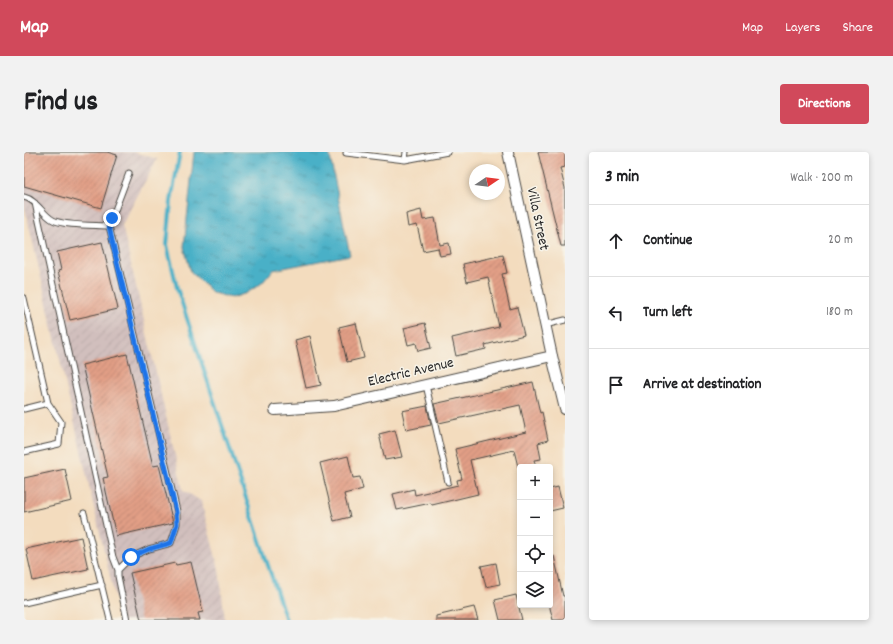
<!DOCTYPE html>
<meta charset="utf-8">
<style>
:root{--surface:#fff;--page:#f2f2f2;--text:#202124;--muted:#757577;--line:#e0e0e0;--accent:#d1495b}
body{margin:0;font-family:Dekko,sans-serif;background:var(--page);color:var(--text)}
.controls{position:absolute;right:12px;bottom:12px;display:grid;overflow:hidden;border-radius:4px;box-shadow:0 2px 6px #0003}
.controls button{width:36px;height:36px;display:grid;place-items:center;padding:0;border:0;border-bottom:1px solid var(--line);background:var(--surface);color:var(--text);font:20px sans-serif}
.compass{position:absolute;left:445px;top:12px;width:36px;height:36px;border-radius:50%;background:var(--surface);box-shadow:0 2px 6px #0003;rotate:77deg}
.stop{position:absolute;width:12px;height:12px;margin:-9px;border:3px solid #1a73e8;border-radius:50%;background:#fff}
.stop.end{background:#1a73e8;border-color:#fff;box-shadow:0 1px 4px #0008}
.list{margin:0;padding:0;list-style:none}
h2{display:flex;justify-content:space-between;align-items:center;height:52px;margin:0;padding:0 16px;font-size:17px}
h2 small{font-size:13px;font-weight:400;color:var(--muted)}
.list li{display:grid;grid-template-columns:26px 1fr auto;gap:12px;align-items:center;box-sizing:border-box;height:72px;padding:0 16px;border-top:1px solid var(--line)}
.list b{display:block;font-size:15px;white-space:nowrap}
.list em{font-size:13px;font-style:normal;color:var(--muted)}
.icon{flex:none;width:22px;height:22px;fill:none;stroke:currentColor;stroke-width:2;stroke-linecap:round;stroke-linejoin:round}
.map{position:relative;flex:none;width:541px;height:468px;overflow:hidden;border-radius:4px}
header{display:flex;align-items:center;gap:24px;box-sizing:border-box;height:56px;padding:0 20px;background:var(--accent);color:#fff}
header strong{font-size:19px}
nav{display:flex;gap:22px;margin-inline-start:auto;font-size:14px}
.intro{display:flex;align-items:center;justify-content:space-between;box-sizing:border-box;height:96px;padding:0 24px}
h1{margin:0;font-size:28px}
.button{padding:10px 18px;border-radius:4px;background:var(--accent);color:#fff;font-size:14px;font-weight:700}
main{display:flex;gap:24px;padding:0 24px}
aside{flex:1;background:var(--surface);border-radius:4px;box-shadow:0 2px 6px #0003}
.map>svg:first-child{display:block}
.industrial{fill:url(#industrial-furrows)}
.water{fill:url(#water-ripples);stroke:#3a6e79}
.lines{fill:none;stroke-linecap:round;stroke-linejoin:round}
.stream{stroke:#49b0c7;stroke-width:4}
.building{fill:url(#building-hatch)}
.service-casing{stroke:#494641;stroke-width:7}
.minor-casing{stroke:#494641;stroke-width:12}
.service{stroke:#fff;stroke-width:5}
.minor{stroke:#fff;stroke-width:10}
.route{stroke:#1a73e8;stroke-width:5}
.labels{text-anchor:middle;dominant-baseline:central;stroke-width:3;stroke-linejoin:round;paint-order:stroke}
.street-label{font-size:15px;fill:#2b2b2b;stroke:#f7f3e8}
</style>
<header>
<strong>Map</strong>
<nav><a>Map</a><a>Layers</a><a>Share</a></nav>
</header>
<div class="intro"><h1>Find us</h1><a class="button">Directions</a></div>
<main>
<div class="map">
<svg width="541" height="468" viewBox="0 0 541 468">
<defs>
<pattern id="industrial-furrows" width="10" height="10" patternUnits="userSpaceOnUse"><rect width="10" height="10" fill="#d1bfbd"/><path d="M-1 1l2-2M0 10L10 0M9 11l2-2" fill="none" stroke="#b4a4a3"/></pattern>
<pattern id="water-ripples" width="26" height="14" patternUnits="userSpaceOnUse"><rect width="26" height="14" fill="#49b0c7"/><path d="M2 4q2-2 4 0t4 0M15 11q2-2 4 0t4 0" fill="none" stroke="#3d8fa2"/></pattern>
<pattern id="building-hatch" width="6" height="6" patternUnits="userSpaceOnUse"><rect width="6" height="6" fill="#e29f86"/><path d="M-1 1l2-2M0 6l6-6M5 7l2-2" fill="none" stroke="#b7826e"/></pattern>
</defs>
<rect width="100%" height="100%" fill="#f7f3e8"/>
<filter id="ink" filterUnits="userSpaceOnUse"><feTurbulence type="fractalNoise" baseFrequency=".025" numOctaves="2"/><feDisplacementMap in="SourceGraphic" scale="8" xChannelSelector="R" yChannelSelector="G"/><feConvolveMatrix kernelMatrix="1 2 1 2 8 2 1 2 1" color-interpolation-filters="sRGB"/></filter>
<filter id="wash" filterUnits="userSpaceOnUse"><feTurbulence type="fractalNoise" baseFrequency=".012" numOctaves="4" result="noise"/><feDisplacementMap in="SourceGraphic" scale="16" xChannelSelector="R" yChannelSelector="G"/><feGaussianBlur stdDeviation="0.9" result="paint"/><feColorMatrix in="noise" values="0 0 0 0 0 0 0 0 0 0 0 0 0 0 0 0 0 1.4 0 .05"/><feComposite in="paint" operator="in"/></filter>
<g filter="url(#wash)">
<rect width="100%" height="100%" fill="#f3dcbe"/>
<path class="industrial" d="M 0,0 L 109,0 L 133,7 L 98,73 L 159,338 L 177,349 L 195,417 L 201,468 L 96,468 L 0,52 Z"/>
<path class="water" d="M 170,0 L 305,0 L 326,103 L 249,118 L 238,131 L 223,141 L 208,146 L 189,141 L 167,120 L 160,95 Z"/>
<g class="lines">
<path class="stream" d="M 156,0 L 147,49 L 143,93 L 153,136 L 262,468"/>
</g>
<g id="blocks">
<path class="building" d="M 0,0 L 83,0 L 93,3 L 77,56 L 0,34 Z
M 514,0 L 541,0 L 541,15 L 536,16 L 541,36 L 541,94 L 537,94 Z
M 397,58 L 399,68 L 411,66 L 416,93 L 425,91 L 427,102 L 416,104 L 414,96 L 399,99 L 393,73 L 384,75 L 382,62 Z
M 78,90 L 94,157 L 46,168 L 34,119 L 37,118 L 33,100 Z
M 479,103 L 483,121 L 478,122 L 486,157 L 493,155 L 500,183 L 461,193 L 462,197 L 432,204 L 428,186 L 475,175 L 464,125 L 443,130 L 439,112 Z
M 332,171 L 340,206 L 323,210 L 315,175 Z
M 401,171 L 407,196 L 394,199 L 392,191 L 384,193 L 380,176 Z
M 286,184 L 297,233 L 282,236 L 271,188 Z
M 103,202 L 129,314 L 135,313 L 149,371 L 92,384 L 79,326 L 84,325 L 58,213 Z
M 509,230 L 516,261 L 518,260 L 524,288 L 514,291 L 517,307 L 510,308 L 512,315 L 494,315 L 490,298 L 446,308 L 454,342 L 408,353 L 407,351 L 373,358 L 369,342 L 390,337 L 391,343 L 434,333 L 433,328 L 438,327 L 431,297 L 502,280 L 496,253 L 415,271 L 410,252 Z
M 403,254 L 407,273 L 382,278 L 378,259 Z
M 371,278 L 378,305 L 361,308 L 355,282 Z
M 324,304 L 329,326 L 336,325 L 339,337 L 320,342 L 326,365 L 310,369 L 296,311 Z
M 41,317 L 48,349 L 0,360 L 0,326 Z
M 534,335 L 539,356 L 526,359 L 526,337 Z
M 57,385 L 64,417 L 9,429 L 2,397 Z
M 526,404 L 530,404 L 539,444 L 541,444 L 541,468 L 529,468 L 526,456 Z
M 167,410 L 179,460 L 174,461 L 176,468 L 117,468 L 106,421 L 151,411 L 152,413 Z
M 472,411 L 476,432 L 462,435 L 457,414 Z
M 492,443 L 498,468 L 476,468 L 471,448 Z
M 450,455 L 454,468 L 412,468 L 412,464 Z"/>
</g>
</g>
<g filter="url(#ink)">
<use href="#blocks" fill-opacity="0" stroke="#494641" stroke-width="1"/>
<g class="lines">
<defs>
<path id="service" d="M 322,1 L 381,8 L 424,0
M 381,8 L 382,0
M 0,45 C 13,48 18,62 29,68 C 40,74 71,73 85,74
M 11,51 L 89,405 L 94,418
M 0,146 L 24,251 L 0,257
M 521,173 L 541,168
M 402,233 L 424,330
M 0,300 L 35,292 L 37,270 L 24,251
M 60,361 L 86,468
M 0,451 L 78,433
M 103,468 L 94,424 L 94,418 L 107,405 L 125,397 L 147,391 L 153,372 L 153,359 L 85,74 L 105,21"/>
<path id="minor" d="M 484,0 L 528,204 L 541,257
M 251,258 L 310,254 L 528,204"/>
</defs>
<use href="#service" class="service-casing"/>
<use href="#minor" class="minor-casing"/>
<use href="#service" class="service"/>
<use href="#minor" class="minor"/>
</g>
</g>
<g class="lines" filter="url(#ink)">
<path class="route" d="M 88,66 L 85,74 L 89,93 L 152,359 L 153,372 L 147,391 L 125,397 L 107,405"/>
</g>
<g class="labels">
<g class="street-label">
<text transform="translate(513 67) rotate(78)">Villa Street</text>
<text transform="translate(387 221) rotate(-13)">Electric Avenue</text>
</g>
</g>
</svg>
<div class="controls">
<button>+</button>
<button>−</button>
<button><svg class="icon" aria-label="locate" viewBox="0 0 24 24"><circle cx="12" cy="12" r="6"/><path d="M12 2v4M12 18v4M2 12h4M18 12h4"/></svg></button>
<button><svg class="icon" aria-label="layers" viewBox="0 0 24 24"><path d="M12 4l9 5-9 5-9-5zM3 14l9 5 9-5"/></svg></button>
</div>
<svg class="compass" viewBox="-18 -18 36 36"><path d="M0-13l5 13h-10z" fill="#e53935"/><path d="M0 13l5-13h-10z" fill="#757577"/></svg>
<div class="stop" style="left:107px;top:405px"></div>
<div class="stop end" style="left:88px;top:66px"></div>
</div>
<aside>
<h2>3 min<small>Walk · 200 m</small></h2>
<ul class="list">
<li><svg class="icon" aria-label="ahead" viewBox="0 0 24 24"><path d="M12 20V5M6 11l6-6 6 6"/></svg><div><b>Continue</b></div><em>20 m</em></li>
<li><svg class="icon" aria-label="left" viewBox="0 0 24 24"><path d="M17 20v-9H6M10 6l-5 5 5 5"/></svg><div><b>Turn left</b></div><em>180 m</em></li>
<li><svg class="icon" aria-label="arrive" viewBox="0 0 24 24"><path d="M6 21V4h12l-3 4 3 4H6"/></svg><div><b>Arrive at destination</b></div></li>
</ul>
</aside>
</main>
